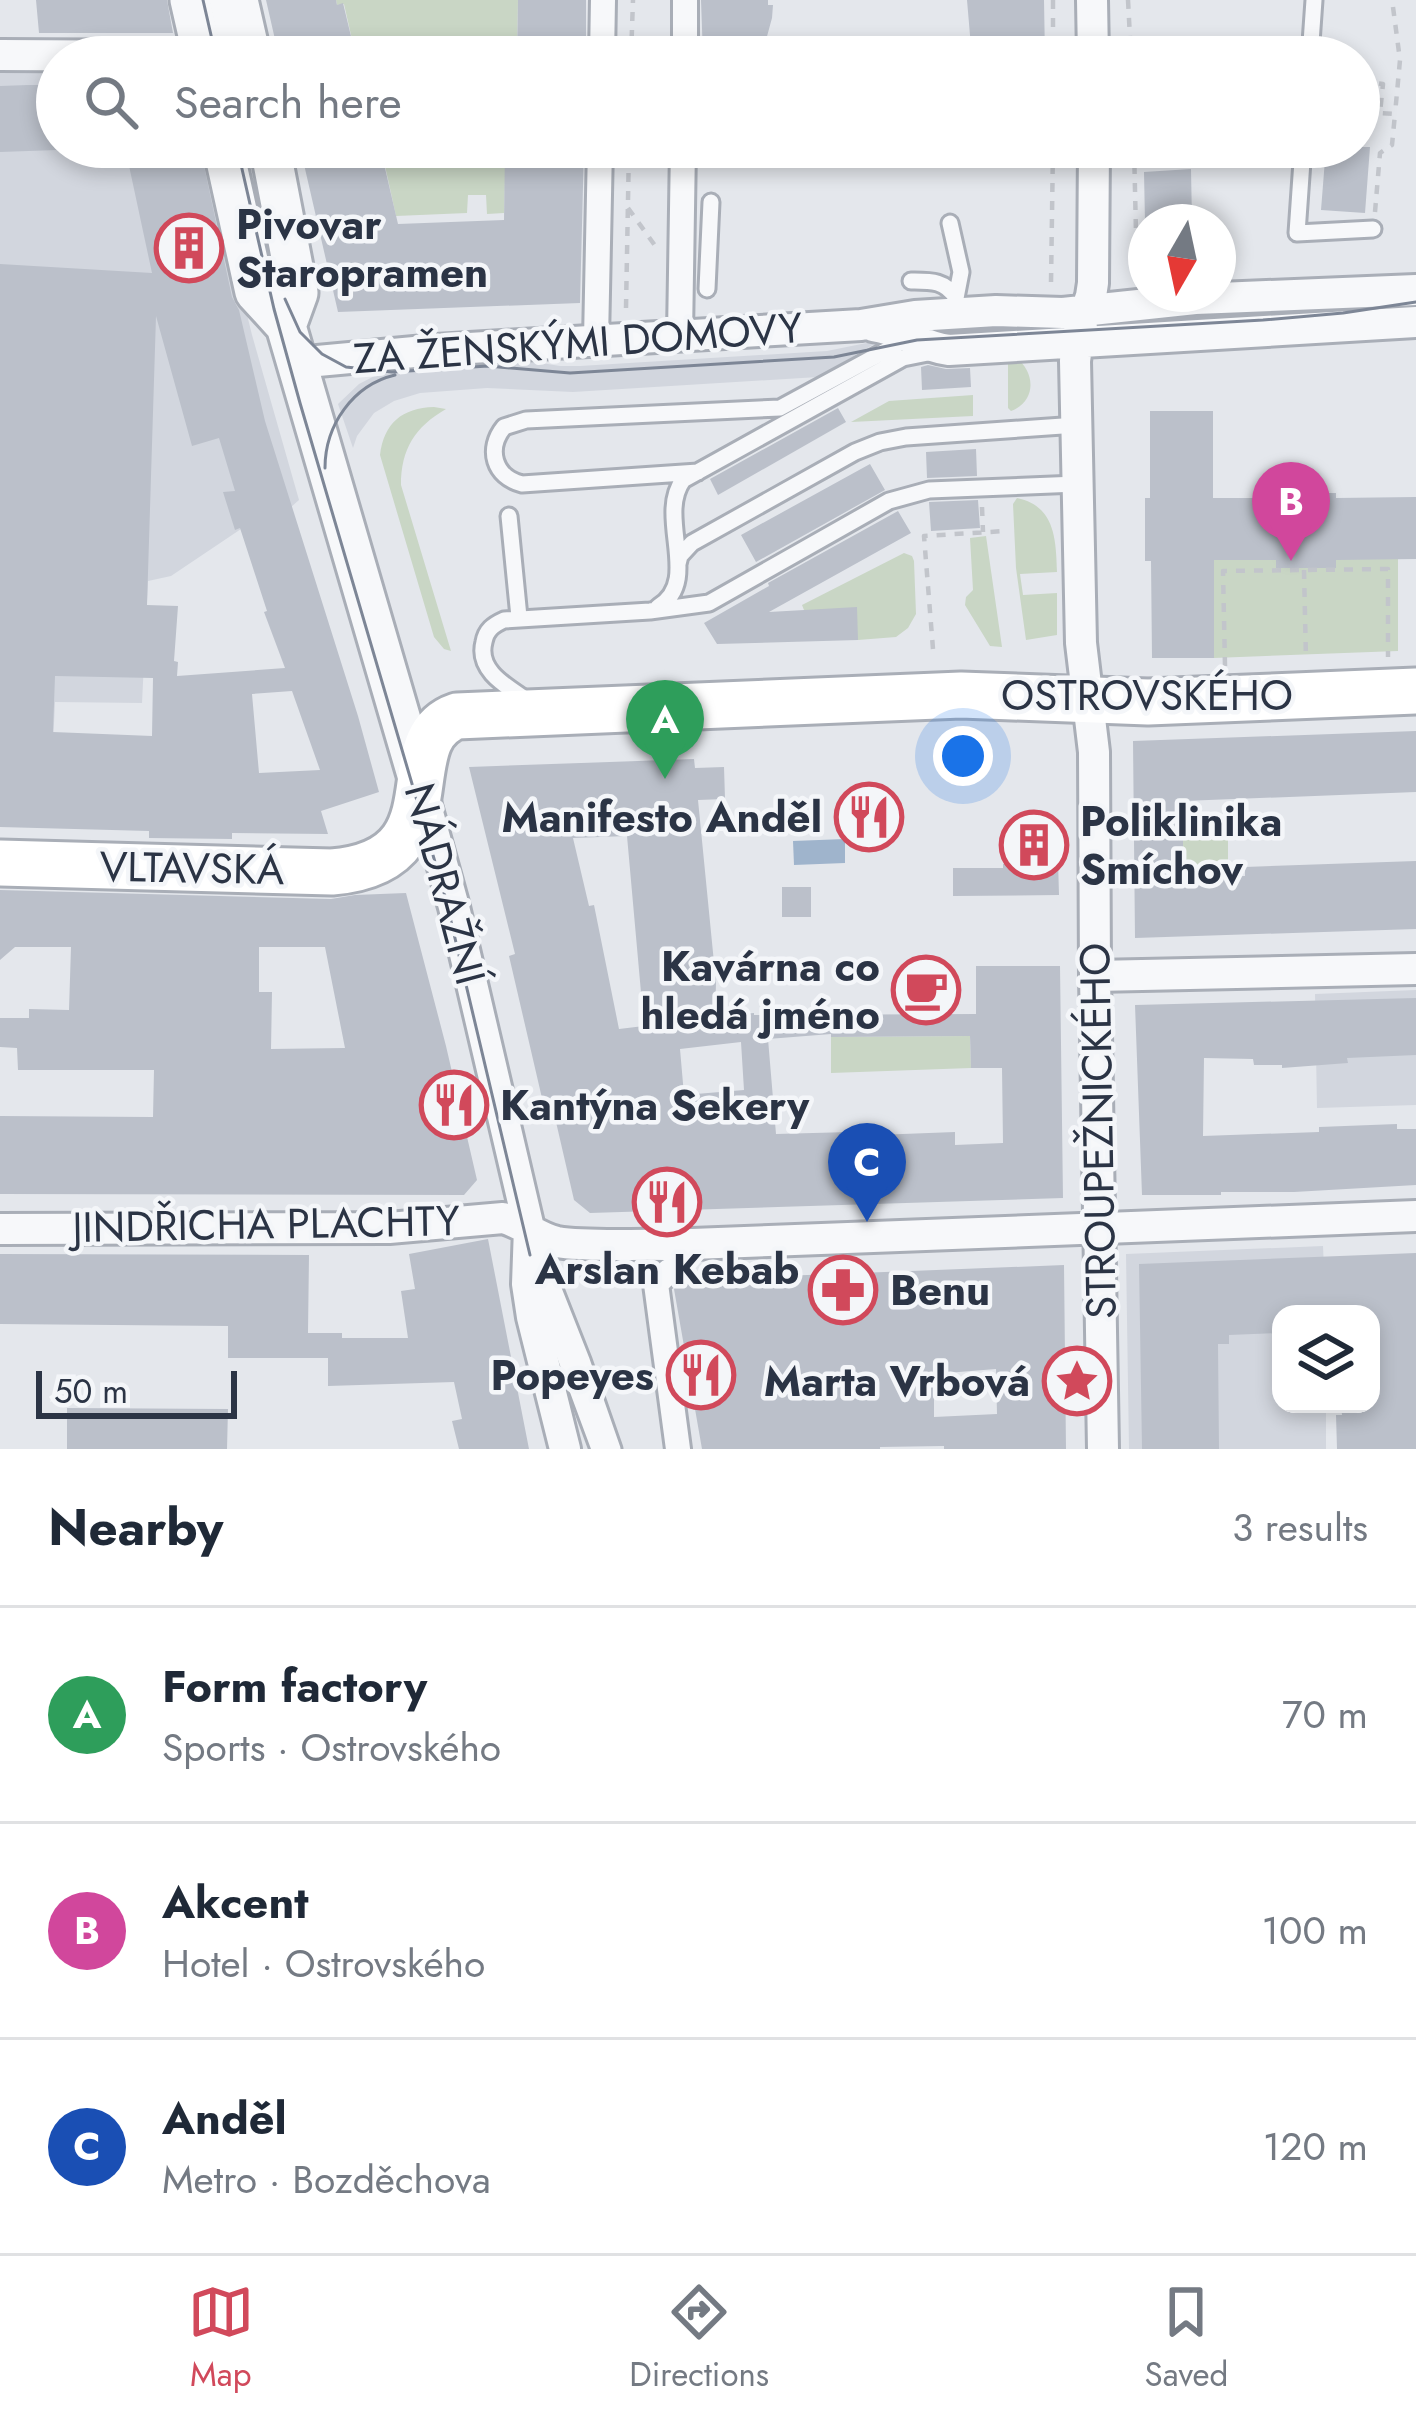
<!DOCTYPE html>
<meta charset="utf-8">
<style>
:root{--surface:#fff;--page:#f6f6f7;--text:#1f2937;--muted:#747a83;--line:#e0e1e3;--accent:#d1495b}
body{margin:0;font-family:Jost,sans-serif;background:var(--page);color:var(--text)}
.controls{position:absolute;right:36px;bottom:36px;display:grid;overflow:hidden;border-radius:24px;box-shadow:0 6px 18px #0003}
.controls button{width:108px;height:108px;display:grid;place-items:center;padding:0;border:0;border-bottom:3px solid var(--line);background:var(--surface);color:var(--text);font:60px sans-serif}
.compass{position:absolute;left:1128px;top:204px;width:108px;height:108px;border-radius:50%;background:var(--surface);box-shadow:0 6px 18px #0003;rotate:189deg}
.scale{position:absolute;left:36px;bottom:30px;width:201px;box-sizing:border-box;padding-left:12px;border:6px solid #2b3445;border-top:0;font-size:33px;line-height:42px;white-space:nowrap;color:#2b3445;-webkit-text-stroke:9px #f4f6f9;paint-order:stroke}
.you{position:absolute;left:963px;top:756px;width:42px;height:42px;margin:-30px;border:9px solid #fff;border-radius:50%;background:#1a73e8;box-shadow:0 0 0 18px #1a73e833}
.badge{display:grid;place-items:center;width:78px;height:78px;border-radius:50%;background:var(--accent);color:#fff;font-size:39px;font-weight:700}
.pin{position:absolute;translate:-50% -99px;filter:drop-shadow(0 3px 6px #0008)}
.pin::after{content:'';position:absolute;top:63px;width:42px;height:36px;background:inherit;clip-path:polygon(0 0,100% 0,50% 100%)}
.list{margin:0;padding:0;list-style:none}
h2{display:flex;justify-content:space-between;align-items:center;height:156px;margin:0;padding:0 48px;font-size:51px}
h2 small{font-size:39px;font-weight:400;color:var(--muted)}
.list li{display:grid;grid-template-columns:78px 1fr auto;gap:36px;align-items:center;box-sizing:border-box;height:216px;padding:0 48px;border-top:3px solid var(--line)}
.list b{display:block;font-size:45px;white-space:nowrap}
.list p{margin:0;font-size:39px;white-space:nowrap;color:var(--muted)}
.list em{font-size:39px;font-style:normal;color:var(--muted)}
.icon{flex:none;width:66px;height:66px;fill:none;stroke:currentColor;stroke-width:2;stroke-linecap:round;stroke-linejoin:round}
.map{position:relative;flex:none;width:1416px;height:1449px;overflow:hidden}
.search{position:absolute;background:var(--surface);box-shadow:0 6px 18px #0003;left:36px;right:36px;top:36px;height:132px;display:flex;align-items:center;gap:30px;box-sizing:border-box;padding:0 42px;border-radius:66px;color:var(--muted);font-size:45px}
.sheet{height:804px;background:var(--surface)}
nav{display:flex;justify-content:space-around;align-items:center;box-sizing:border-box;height:168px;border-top:3px solid var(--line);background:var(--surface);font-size:33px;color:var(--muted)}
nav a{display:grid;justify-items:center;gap:6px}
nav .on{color:var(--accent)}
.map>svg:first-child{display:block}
.built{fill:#d2d6de}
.green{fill:#c9d6c5}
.water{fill:#9fb4cc}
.building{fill:#bbc0ca;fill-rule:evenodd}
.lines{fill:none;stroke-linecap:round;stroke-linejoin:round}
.service-casing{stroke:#a9aeb7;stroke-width:21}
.pedestrian-casing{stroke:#a9aeb7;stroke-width:30}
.minor-casing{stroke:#a9aeb7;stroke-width:36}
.tertiary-casing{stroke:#a9aeb7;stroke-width:45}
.secondary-casing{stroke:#a9aeb7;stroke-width:51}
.path{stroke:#c2c5cb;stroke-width:4.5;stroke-dasharray:9 9;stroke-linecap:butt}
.service{stroke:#f7f8fa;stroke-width:15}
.pedestrian{stroke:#f7f8fa;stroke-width:24}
.minor{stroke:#f7f8fa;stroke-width:30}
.tertiary{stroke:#f7f8fa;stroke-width:39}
.secondary{stroke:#fff;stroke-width:45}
.tram{stroke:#7d8696;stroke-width:3}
.labels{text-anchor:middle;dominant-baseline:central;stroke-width:9;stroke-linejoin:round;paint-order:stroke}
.poi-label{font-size:42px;font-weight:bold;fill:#2b3445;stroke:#f4f6f9;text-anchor:start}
.street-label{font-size:42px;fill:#2b3445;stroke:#f4f6f9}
</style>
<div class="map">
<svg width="1416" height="1449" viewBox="0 0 1416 1449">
<rect width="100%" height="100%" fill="#e4e7ec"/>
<path class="built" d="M 0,68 L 57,68 L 57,147 L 206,147 L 252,335 L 299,500 L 291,507 L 241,529 L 171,576 L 148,581 L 142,703 L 55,702 L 53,744 L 0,742 Z
M 881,340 L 818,377 L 573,392 L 487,388 L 420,393 L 394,401 L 374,413 L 357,436 L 353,448 L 338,404 L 359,384 L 392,367 L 517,359 L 560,366 L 580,366 L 827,351 Z
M 1416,990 L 1416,1105 L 1317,1108 L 1315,994 Z
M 1323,1246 L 1326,1314 L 1281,1314 L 1281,1404 L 1326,1404 L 1326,1449 L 1129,1449 L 1126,1254 Z"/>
<path class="green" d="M 336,0 L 518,0 L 517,53 L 509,53 L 508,57 L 356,57 L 344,4 L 337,5 Z
M 377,147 L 506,147 L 504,213 L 487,214 L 486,195 L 468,195 L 467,213 L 396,216 L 382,152 L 378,151 Z
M 1014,356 C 1036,371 1037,401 1011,411 L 1008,408 L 1008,360 Z
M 973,395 L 973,416 L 851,422 L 889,401 Z
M 434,407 L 446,409 C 415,427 401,449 401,485 L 451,651 L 444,649 L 434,637 L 380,455 C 384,423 402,408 434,407 Z
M 1017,498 C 1055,506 1056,539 1057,572 L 1020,574 L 1023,595 L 1057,593 L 1057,635 L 1026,640 L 1016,568 L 1013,504 Z
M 986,536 L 1002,647 L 990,646 L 965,605 L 966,597 L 973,590 L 970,538 Z
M 904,553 L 912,556 L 914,561 L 916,614 L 908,628 L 896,637 L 858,640 L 804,610 L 802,605 Z
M 1336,559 L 1398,559 L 1398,651 L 1214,658 L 1214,560 L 1276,560 L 1276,568 L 1335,568 Z
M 1228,823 L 1228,877 L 1200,876 L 1199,868 L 1180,868 L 1179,830 L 1188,829 L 1189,824 Z
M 970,1036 L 971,1068 L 831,1073 L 831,1037 Z"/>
<path class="water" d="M 845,839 L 845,863 L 794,865 L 793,841 Z"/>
<path class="building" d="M 36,0 L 167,0 L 173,33 L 39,33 Z
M 266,0 L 336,0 L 337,5 L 343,3 L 356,57 L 279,57 Z
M 518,0 L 586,0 L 586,57 L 517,57 Z
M 701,0 L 768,0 L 768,5 L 773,5 L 772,18 L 766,40 L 766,57 L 703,57 Z
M 967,0 L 1044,0 L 1045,57 L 976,57 L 976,47 L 971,47 Z
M 28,85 L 57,85 L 57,150 L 0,152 L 0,86 Z
M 125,147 L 200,147 L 232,297 L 239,310 L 265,421 L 358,716 L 379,792 L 321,811 L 328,834 L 232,833 L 232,839 L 149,838 L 149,831 L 0,827 L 0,264 L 152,273 ZM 156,316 L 192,446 L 219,438 L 235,491 L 223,492 L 235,530 L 240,528 L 267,611 L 264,612 L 285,668 L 177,676 L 178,662 L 174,661 L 178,606 L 147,605 ZM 55,676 L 153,678 L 152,736 L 53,732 ZM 292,691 L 320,770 L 259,773 L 252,694 Z
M 300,147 L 377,147 L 378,151 L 381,151 L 398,224 L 504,220 L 505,147 L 584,147 L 580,303 L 338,312 Z
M 1326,147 L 1370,147 L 1365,213 L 1321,210 Z
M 1191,169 L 1192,222 L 1145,222 L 1144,172 Z
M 928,365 L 946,369 L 970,368 L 971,387 L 922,390 L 921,367 Z
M 838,408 L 846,422 L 718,495 L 710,479 Z
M 1150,411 L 1213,411 L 1213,498 L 1275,498 L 1275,493 L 1336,493 L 1336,498 L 1416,497 L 1416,559 L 1336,560 L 1336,568 L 1276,568 L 1276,560 L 1214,560 L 1214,658 L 1152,658 L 1151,561 L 1145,561 L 1145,498 L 1150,498 Z
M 976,449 L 977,476 L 927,478 L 926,452 Z
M 870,464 L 885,490 L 756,562 L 741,535 Z
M 978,500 L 980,528 L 931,531 L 929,502 Z
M 898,511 L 911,533 L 769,612 L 857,607 L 858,640 L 717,644 L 704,623 L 769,586 L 768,583 Z
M 1416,731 L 1416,792 L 1183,801 L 1183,868 L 1185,868 L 1185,878 L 1245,876 L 1245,867 L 1416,861 L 1416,929 L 1135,938 L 1133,741 Z
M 694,759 L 695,768 L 724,767 L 725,799 L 698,800 L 716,983 L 715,1016 L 754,1013 L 754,1015 L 976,1014 L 976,966 L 1060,966 L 1063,1198 L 590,1213 L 574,1200 L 556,1122 L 548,1124 L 509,956 L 515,954 L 469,767 ZM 627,836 L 644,1026 L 619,1029 L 594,905 L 589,906 L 573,838 ZM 831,1034 L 831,1037 L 970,1036 L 971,1068 L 1002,1068 L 1003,1143 L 955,1145 L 955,1132 L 850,1136 L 850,1132 L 776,1134 L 768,1039 ZM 741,1042 L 744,1090 L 684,1095 L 680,1049 Z
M 1057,826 L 1059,895 L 953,896 L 953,868 L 1003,868 L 1003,864 L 1010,863 L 1009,827 Z
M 782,887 L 811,887 L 811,917 L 782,917 Z
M 0,890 L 331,899 L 355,895 L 406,893 L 446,1046 L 477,1180 L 464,1195 L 0,1194 L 0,1116 L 153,1117 L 154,1070 L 18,1070 L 17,1048 L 0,1047 L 0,1018 L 29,1018 L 29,1009 L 69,1010 L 71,947 L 15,947 L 0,960 ZM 259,947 L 325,947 L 345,1048 L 271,1049 L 272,992 L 259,992 Z
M 1416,998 L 1416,1055 L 1347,1058 L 1348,1063 L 1282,1068 L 1282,1065 L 1254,1065 L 1253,1059 L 1204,1058 L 1203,1136 L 1319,1132 L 1319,1127 L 1397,1124 L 1397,1129 L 1416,1129 L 1416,1185 L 1294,1192 L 1221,1192 L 1221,1195 L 1142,1195 L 1135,1005 Z
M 488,1239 L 529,1449 L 459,1449 L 452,1421 L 462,1419 L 454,1382 L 328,1386 L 328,1358 L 228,1358 L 228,1326 L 0,1324 L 0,1254 L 309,1255 L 308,1333 L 342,1333 L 342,1338 L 408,1338 L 401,1291 L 415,1289 L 409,1254 Z
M 1416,1253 L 1416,1449 L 1337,1449 L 1336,1415 L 1342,1415 L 1341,1404 L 1371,1404 L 1371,1314 L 1281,1314 L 1281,1333 L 1229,1335 L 1229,1344 L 1218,1344 L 1219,1449 L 1142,1449 L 1139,1264 Z
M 1064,1265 L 1066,1449 L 944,1449 L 944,1446 L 880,1447 L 880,1449 L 702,1449 L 674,1289 L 682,1280 ZM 996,1369 L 997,1414 L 934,1417 L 934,1374 Z
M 67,1408 L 228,1409 L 227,1449 L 67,1449 Z"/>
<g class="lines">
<defs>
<path id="service" d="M 217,0 L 230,57
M 1310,57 L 1314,0
M 1303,147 L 1297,233 L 1373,229
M 950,223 L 961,272 L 956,298 L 957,313
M 911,281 C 930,281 945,280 956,298
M 707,289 L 711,202
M 698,472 L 522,484 C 494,477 486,449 504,427 L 526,420 L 780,408 L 909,338
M 509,516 L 519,617
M 678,564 L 680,556 L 692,543 L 855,452 L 880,442 L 906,437 L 1077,425
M 658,607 C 702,581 656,517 683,480 L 903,358 L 933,352
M 531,703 C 510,688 476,672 484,642 C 486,630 493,625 504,620 L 650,611 L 709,603 L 889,501 L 929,490 L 1077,484
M 535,1241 L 582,1360 L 613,1449
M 539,1287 L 599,1449"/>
<path id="pedestrian" d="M 602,57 L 603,0
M 685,57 L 685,0
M 683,150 L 735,147
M 680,335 L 683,147
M 596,340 L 600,147
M 669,1271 L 656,1284 L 678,1449"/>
<path id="minor" d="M 1092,0 L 1093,57
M 0,55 L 186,56 L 202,51
M 1094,147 L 1093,283 L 1091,296 L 1079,331 L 1075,361 L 1081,643 L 1094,752 L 1095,976 L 1103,1449
M 873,326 C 900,329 922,347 949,350 L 1416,322
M 296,363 L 436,350 L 861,325 L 915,316 L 996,311 L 1063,313 L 1195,299 L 1416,290
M 422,791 L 454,907 L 529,1228 L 527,1284 L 532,1317 L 565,1449
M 1095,976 L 1416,969
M 0,1229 L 389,1228 L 503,1218 C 523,1223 537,1238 557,1242 C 586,1247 634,1244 666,1245 L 1416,1216"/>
<path id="tertiary" d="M 190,0 L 203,57
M 238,0 L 251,57
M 223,147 L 255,292 L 286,326 L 420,785
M 270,147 L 298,293 L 286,326"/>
<path id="secondary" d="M 0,863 L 332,872 C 464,861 387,740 457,716 L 961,695 L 1148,702 L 1416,691"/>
</defs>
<use href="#service" class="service-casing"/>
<use href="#pedestrian" class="pedestrian-casing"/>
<use href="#minor" class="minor-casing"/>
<use href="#tertiary" class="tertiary-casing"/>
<use href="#secondary" class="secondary-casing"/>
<path class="path" d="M 1053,0 L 1053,57
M 1128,0 L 1131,57
M 1393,7 L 1400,60 L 1395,114
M 631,57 L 633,0
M 1053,147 L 1051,283 L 1054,283
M 1134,147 L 1137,276
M 628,208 L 656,247
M 1375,212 L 1380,153 L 1392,145 L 1395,114 L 1380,113 L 1383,84 L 1375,83
M 626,308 L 629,147
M 982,507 L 983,532
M 1304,570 L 1306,660
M 933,649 L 924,536 L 1005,531
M 1225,666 L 1223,571 L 1388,569 L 1388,657"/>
<use href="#service" class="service"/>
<use href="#pedestrian" class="pedestrian"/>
<use href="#minor" class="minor"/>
<use href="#tertiary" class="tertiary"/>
<use href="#secondary" class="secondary"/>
<path class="tram" d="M 203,0 L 216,57
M 237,147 L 274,309 L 300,403 L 445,896 L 530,1255
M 285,299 L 300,332 L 322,354 L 346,367 L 392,372 L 488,366 L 570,373 L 834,357 L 917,340 L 1263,320 L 1343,313 L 1416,302
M 325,468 C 325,425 353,385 395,375"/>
</g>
<defs>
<symbol id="building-ring" viewBox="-11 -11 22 22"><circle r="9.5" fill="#f4f6f9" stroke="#d1495b" stroke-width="1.5"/><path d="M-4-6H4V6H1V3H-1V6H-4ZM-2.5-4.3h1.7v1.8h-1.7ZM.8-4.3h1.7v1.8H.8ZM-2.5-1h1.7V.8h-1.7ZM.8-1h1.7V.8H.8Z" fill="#d1495b"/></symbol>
<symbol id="restaurant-ring" viewBox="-11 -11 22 22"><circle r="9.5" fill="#f4f6f9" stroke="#d1495b" stroke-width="1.5"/><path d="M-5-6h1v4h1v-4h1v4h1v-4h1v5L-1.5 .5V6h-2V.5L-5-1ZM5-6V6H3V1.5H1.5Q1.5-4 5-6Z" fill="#d1495b"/></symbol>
<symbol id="cafe-ring" viewBox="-11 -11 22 22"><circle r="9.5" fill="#f4f6f9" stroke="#d1495b" stroke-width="1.5"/><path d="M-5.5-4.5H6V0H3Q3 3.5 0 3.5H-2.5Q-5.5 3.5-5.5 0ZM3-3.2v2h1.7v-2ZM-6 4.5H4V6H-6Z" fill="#d1495b"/></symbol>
<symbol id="pharmacy-ring" viewBox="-11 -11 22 22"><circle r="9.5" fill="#f4f6f9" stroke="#d1495b" stroke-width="1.5"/><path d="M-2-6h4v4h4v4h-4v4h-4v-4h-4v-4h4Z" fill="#d1495b"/></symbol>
<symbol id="sight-ring" viewBox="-11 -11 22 22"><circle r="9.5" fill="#f4f6f9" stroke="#d1495b" stroke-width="1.5"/><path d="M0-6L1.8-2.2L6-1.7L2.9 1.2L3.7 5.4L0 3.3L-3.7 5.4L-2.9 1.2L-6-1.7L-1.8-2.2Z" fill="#d1495b"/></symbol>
</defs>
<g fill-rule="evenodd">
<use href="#building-ring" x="151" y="210" width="76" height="76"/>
<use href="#restaurant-ring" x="831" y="779" width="76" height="76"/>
<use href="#building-ring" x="996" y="807" width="76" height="76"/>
<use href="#cafe-ring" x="888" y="952" width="76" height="76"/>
<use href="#restaurant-ring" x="416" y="1067" width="76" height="76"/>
<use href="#restaurant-ring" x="629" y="1164" width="76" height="76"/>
<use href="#pharmacy-ring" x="805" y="1252" width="76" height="76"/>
<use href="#restaurant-ring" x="663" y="1337" width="76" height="76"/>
<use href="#sight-ring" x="1039" y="1343" width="76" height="76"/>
</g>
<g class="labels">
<g class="poi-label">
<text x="236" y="224">Pivovar<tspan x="236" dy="48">Staropramen</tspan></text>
<text x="822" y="817" text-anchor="end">Manifesto Anděl</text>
<text x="1080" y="821">Poliklinika<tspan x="1080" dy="48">Smíchov</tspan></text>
<text x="880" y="966" text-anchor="end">Kavárna co<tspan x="880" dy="48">hledá jméno</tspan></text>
<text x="500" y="1105">Kantýna Sekery</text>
<text x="667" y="1269" text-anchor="middle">Arslan Kebab</text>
<text x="890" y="1290">Benu</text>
<text x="654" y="1375" text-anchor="end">Popeyes</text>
<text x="1030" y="1381" text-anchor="end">Marta Vrbová</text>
</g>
<g class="street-label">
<text transform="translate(578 343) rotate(-4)">ZA ŽENSKÝMI DOMOVY</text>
<text x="1147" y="695">OSTROVSKÉHO</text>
<text transform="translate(192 868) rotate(1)">VLTAVSKÁ</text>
<text transform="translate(445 884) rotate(75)">NÁDRAŽNÍ</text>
<text transform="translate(1098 1131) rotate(-91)">STROUPEŽNICKÉHO</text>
<text transform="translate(266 1224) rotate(-1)">JINDŘICHA PLACHTY</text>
</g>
</g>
</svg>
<div class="controls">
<button><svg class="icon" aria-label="layers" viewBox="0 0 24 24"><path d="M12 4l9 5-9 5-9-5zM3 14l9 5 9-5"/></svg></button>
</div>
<svg class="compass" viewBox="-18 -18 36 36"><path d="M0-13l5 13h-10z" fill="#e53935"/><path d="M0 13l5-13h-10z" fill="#747a83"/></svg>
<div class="scale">50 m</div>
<div class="you"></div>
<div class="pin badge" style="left:665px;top:779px;background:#2e9e5b">A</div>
<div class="pin badge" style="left:1291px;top:561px;background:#d1479c">B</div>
<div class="pin badge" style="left:867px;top:1222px;background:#1a4fb4">C</div>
<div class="search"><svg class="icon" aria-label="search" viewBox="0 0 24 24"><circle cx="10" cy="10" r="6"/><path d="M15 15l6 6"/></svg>Search here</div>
</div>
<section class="sheet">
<h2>Nearby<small>3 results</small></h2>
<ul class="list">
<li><span class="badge" style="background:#2e9e5b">A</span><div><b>Form factory</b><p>Sports · Ostrovského</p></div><em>70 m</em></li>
<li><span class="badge" style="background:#d1479c">B</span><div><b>Akcent</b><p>Hotel · Ostrovského</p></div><em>100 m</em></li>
<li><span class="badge" style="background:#1a4fb4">C</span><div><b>Anděl</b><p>Metro · Bozděchova</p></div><em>120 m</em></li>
</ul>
</section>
<nav>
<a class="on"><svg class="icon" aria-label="map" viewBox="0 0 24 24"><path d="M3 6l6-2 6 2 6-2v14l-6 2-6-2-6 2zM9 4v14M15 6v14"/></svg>Map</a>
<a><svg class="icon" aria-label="directions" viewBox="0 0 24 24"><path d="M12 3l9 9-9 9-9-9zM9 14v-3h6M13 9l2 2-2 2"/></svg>Directions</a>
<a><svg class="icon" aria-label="saved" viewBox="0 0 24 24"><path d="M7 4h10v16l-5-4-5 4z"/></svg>Saved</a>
</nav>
